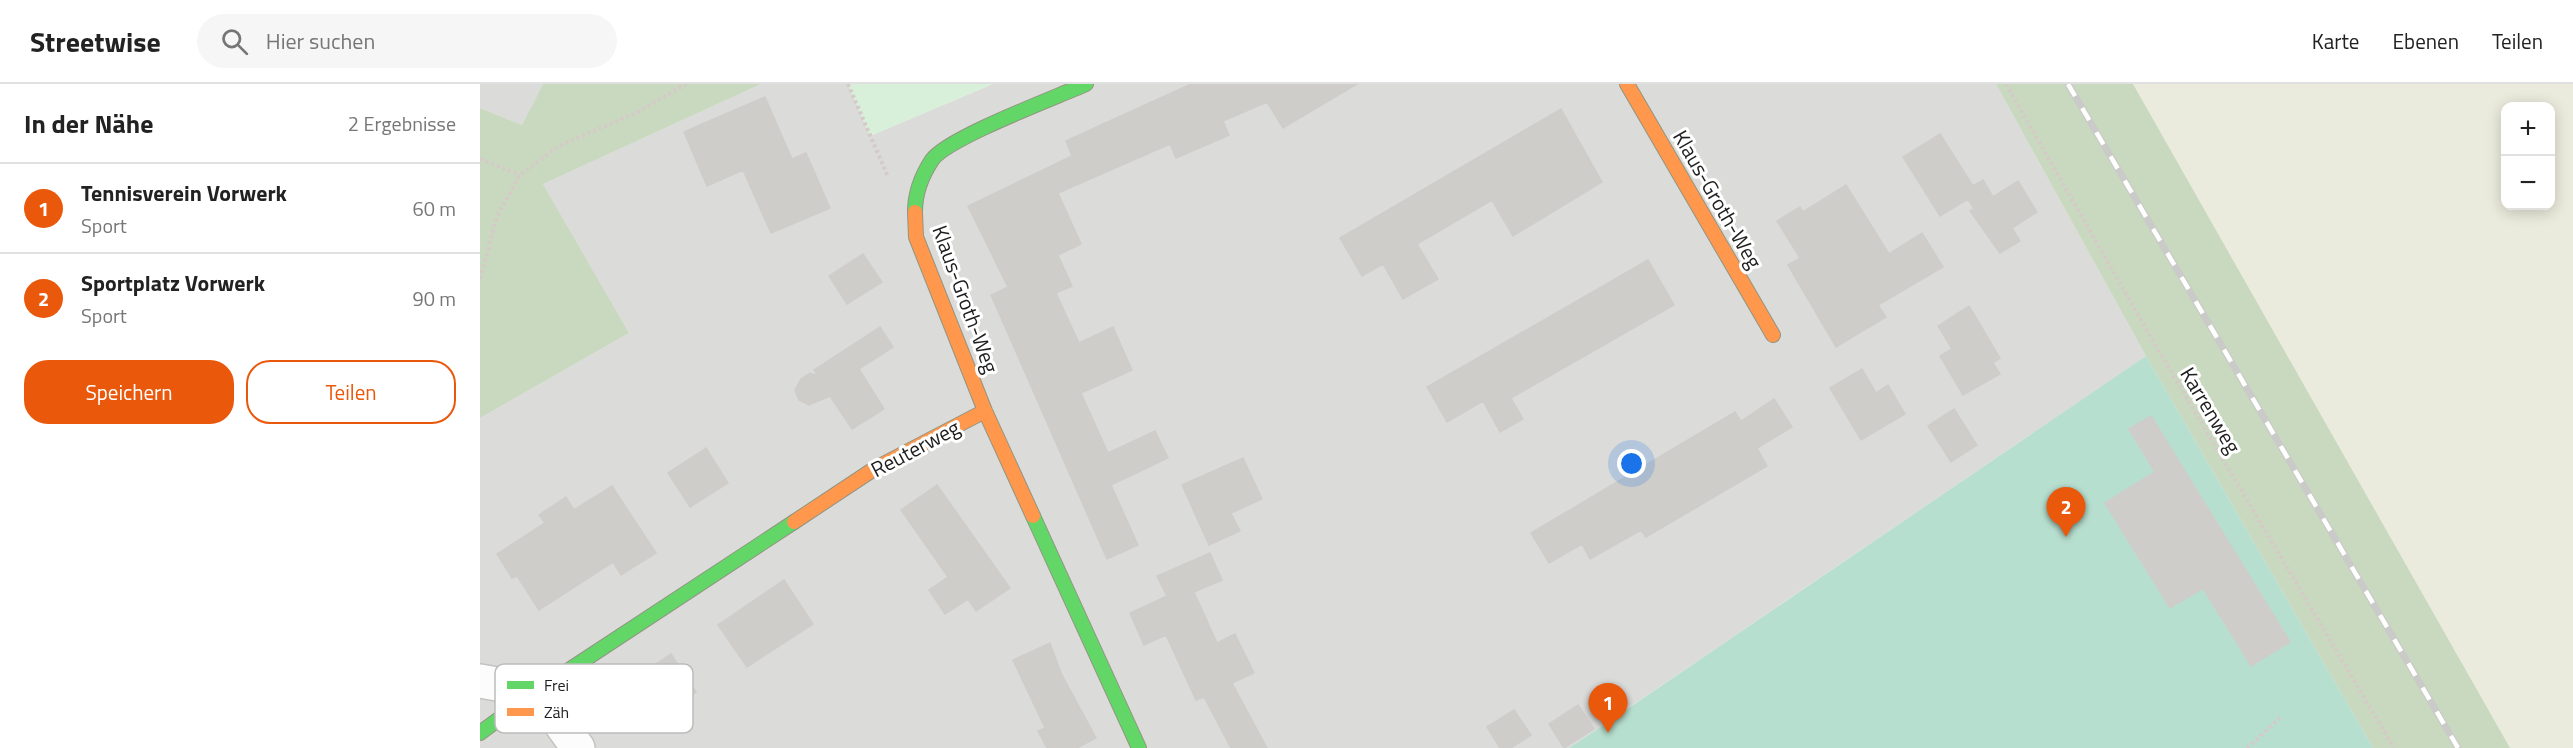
<!DOCTYPE html>
<html lang="de">
<meta charset="utf-8">
<style>
:root{--surface:#fff;--page:#f6f6f6;--text:#222;--muted:#767676;--line:#e0e0e0;--accent:#ea580c}
body{margin:0;font-family:"Titillium Web",sans-serif;background:var(--page);color:var(--text)}
.controls{position:absolute;right:18px;top:18px;display:grid;overflow:hidden;border-radius:12px;box-shadow:0 3px 15px #0003}
.controls button{width:54px;height:54px;display:grid;place-items:center;padding:0;border:0;border-bottom:2px solid var(--line);background:var(--surface);color:var(--text);font:30px sans-serif}
.you{position:absolute;left:1152px;top:380px;width:21px;height:21px;margin:-15px;border:4px solid #fff;border-radius:50%;background:#1a73e8;box-shadow:0 0 0 9px #1a73e833}
.badge{display:grid;place-items:center;width:39px;height:39px;border-radius:50%;background:var(--accent);color:#fff;font-size:20px;font-weight:700}
.pin{position:absolute;translate:-50% -50px;filter:drop-shadow(0 2px 3px #0008)}
.pin::after{content:'';position:absolute;top:32px;width:21px;height:18px;background:inherit;clip-path:polygon(0 0,100% 0,50% 100%)}
.list{margin:0;padding:0;list-style:none}
h2{display:flex;justify-content:space-between;align-items:center;height:78px;margin:0;padding:0 24px;font-size:26px}
h2 small{font-size:20px;font-weight:400;color:var(--muted)}
.list li{display:grid;grid-template-columns:39px 1fr auto;gap:18px;align-items:center;box-sizing:border-box;height:90px;padding:0 24px;border-top:2px solid var(--line)}
.list b{display:block;font-size:22px;white-space:nowrap}
.list p{margin:0;font-size:20px;white-space:nowrap;color:var(--muted)}
.list em{font-size:20px;font-style:normal;color:var(--muted)}
.actions{display:flex;gap:12px;padding:18px 24px}
.actions a{flex:1;padding:14px 0;border:2px solid var(--accent);border-radius:24px;text-align:center;font-size:21px;color:var(--accent)}
.actions .main{background:var(--accent);color:#fff}
.icon{flex:none;width:33px;height:33px;fill:none;stroke:currentColor;stroke-width:2;stroke-linecap:round;stroke-linejoin:round}
.map{position:relative;flex:none;width:2093px;height:664px;overflow:hidden}
header{display:flex;align-items:center;gap:36px;box-sizing:border-box;height:84px;padding:0 30px;background:var(--surface);border-bottom:2px solid var(--line)}
header strong{font-size:28px}
nav{display:flex;gap:33px;margin-inline-start:auto;font-size:21px}
.search{width:420px;height:54px;background:var(--page);display:flex;align-items:center;gap:15px;box-sizing:border-box;padding:0 21px;border-radius:33px;color:var(--muted);font-size:22px}
main{display:flex}
aside{flex:1;background:var(--surface)}
.map>svg:first-child{display:block}
.residential{fill:#dbdbd9}
.farmland{fill:#eaebdc;fill-rule:evenodd}
.forest{fill:#c8d9bf}
.park{fill:#d8f0d9}
.pitch{fill:#b7dfcf}
.building{fill:#cfcdca;stroke:#cfcdc9;stroke-width:1.5}
.lines{fill:none;stroke-linecap:round;stroke-linejoin:round}
.street-casing{stroke:#c3c3c2;stroke-width:36}
.fast-casing{stroke:#929581;stroke-width:16}
.slow-casing{stroke:#929581;stroke-width:16}
.path{stroke:#d5cac7;stroke-width:4;stroke-dasharray:3 3;stroke-linecap:butt}
.street{stroke:#fcfcfc;stroke-width:33}
.fast{stroke:#63d668;stroke-width:14}
.slow{stroke:#ff974d;stroke-width:14}
.rail-casing{stroke:#cacac9;stroke-width:7}
.rail{stroke:#fff;stroke-width:4.5;stroke-dasharray:14;stroke-linecap:butt}
.labels{text-anchor:middle;dominant-baseline:central;stroke-width:6;stroke-linejoin:round;paint-order:stroke}
.street-label{font-size:21px;fill:#1e1e1e;stroke:#fff}
.key{fill:#fff;stroke:#bcbcbc;stroke-width:1.5}
.key-label{font-size:16px;fill:#1e1e1e}
</style>
<header>
<strong>Streetwise</strong>
<div class="search"><svg class="icon" aria-label="search" viewBox="0 0 24 24"><circle cx="10" cy="10" r="6"/><path d="M15 15l6 6"/></svg>Hier suchen</div>
<nav><a>Karte</a><a>Ebenen</a><a>Teilen</a></nav>
</header>
<main>
<aside>
<h2>In der Nähe<small>2 Ergebnisse</small></h2>
<ul class="list">
<li><span class="badge">1</span><div><b>Tennisverein Vorwerk</b><p>Sport</p></div><em>60 m</em></li>
<li><span class="badge">2</span><div><b>Sportplatz Vorwerk</b><p>Sport</p></div><em>90 m</em></li>
</ul>
<div class="actions"><a class="main">Speichern</a><a>Teilen</a></div>
</aside>
<div class="map">
<svg width="2093" height="664" viewBox="0 0 2093 664">
<rect width="100%" height="100%" fill="#ecebe8"/>
<path class="residential" d="M 0,0 L 63,0 L 42,41 L 0,24 Z
M 281,0 L 368,0 L 390,52 L 513,0 L 1516,0 L 1666,272 L 1089,664 L 0,664 L 0,334 L 149,249 L 63,100 Z"/>
<path class="farmland" d="M 1653,0 L 2093,0 L 2093,664 L 2030,664 ZM 2026,22 L 2070,22 L 2070,122 L 2026,122 Z"/>
<path class="forest" d="M 63,0 L 281,0 L 63,100 L 149,249 L 0,334 L 0,24 L 42,41 Z
M 1516,0 L 1653,0 L 2030,664 L 1893,664 L 1666,272 Z"/>
<path class="park" d="M 368,0 L 513,0 L 390,52 Z"/>
<path class="pitch" d="M 1666,272 L 1893,664 L 1089,664 L 1134,634 Z"/>
<path class="building" d="M 711,0 L 877,0 L 803,44 L 787,18 L 743,37 L 749,51 L 696,74 L 690,60 L 578,109 L 601,160 L 578,171 L 592,202 L 576,209 L 599,259 L 633,243 L 652,286 L 601,309 L 628,369 L 675,347 L 688,374 L 631,401 L 658,461 L 627,475 L 511,211 L 528,203 L 488,122 L 592,72 L 586,57 Z
M 285,13 L 312,75 L 326,69 L 350,124 L 291,149 L 263,86 L 227,102 L 204,48 Z
M 1081,25 L 1122,98 L 1033,152 L 1012,116 L 937,160 L 958,195 L 923,215 L 903,180 L 882,192 L 860,154 Z
M 1460,50 L 1493,102 L 1503,96 L 1513,113 L 1538,97 L 1557,128 L 1532,144 L 1540,157 L 1520,169 L 1490,127 L 1494,125 L 1488,115 L 1460,132 L 1423,73 Z
M 1366,101 L 1409,170 L 1442,149 L 1463,183 L 1398,221 L 1406,233 L 1356,263 L 1308,181 L 1320,174 L 1297,137 L 1320,123 L 1323,128 Z
M 383,170 L 402,198 L 367,220 L 349,192 Z
M 1168,176 L 1194,221 L 1031,314 L 1043,335 L 1020,348 L 1003,317 L 967,338 L 947,303 Z
M 1489,222 L 1520,274 L 1513,279 L 1520,290 L 1483,311 L 1460,272 L 1472,265 L 1458,242 Z
M 400,243 L 413,263 L 379,285 L 404,325 L 372,345 L 350,312 L 329,321 L 319,316 L 315,306 L 321,295 L 330,289 L 338,292 L 334,286 Z
M 1382,285 L 1396,309 L 1408,301 L 1425,330 L 1381,356 L 1350,304 Z
M 1294,315 L 1312,343 L 1277,364 L 1287,382 L 1166,453 L 1161,446 L 1110,475 L 1102,460 L 1069,479 L 1051,449 L 1255,328 L 1261,337 Z
M 1474,325 L 1497,361 L 1471,378 L 1448,342 Z
M 1671,332 L 1810,558 L 1771,582 L 1723,504 L 1690,524 L 1625,419 L 1675,388 L 1649,345 Z
M 226,364 L 248,399 L 210,423 L 188,389 Z
M 763,374 L 782,415 L 751,429 L 760,447 L 729,461 L 702,401 Z
M 457,401 L 530,504 L 496,527 L 488,515 L 465,530 L 449,506 L 468,493 L 421,426 Z
M 132,402 L 176,469 L 141,491 L 133,478 L 59,526 L 37,492 L 32,494 L 17,470 L 65,439 L 59,431 L 86,413 L 94,426 Z
M 730,469 L 742,496 L 714,508 L 737,559 L 755,550 L 774,589 L 752,599 L 787,664 L 751,664 L 724,613 L 716,616 L 686,551 L 664,561 L 650,529 L 687,512 L 677,492 Z
M 304,496 L 333,540 L 267,583 L 238,541 Z
M 570,559 L 581,589 L 616,654 L 597,664 L 567,664 L 558,647 L 565,644 L 533,576 Z
M 191,570 L 216,608 L 158,647 L 133,608 Z
M 1098,621 L 1114,645 L 1084,664 L 1069,640 Z
M 1034,626 L 1051,651 L 1031,664 L 1020,664 L 1007,643 Z"/>
<g class="lines">
<defs>
<path id="street" d="M 0,597 L 57,607 L 98,664"/>
<path id="fast" d="M 435,128 C 435,110 442,91 452,76 C 467,54 577,13 606,0
M 553,432 L 659,664
M 0,649 L 57,607 L 314,438"/>
<path id="slow" d="M 1147,0 L 1293,251
M 435,128 L 436,153 L 505,327 L 553,432
M 314,438 L 394,385 L 505,327"/>
</defs>
<use href="#street" class="street-casing"/>
<use href="#fast" class="fast-casing"/>
<use href="#slow" class="slow-casing"/>
<path class="path" d="M 368,0 L 408,93
M 1526,0 L 1677,264 L 1914,664
M 0,75 L 40,91
M 0,195 L 17,132 L 40,91 L 79,62 L 158,28 L 206,0
M 1767,664 L 1800,634"/>
<use href="#street" class="street"/>
<use href="#fast" class="fast"/>
<use href="#slow" class="slow"/>
<defs>
<path id="rail" d="M 1588,0 L 1978,664"/>
</defs>
<use href="#rail" class="rail-casing"/>
<use href="#rail" class="rail"/>
</g>
<g class="labels">
<g class="street-label">
<text transform="translate(1238 115) rotate(60)">Klaus-Groth-Weg</text>
<text transform="translate(486 215) rotate(70)">Klaus-Groth-Weg</text>
<text transform="translate(1731 326) rotate(59)">Karrenweg</text>
<text transform="translate(435 364) rotate(-28)">Reuterweg</text>
</g>
</g>
<rect x="15" y="580" width="198" height="69" rx="9" class="key"/>
<rect x="27" y="597" width="27" height="8" fill="#63d668"/>
<rect x="27" y="624" width="27" height="8" fill="#ff974d"/>
<g class="key-label">
<text x="64" y="607">Frei</text>
<text x="64" y="634">Zäh</text>
</g>
</svg>
<div class="controls">
<button>+</button>
<button>−</button>
</div>
<div class="you"></div>
<div class="pin badge" style="left:1128px;top:649px">1</div>
<div class="pin badge" style="left:1586px;top:453px">2</div>
</div>
</main>
